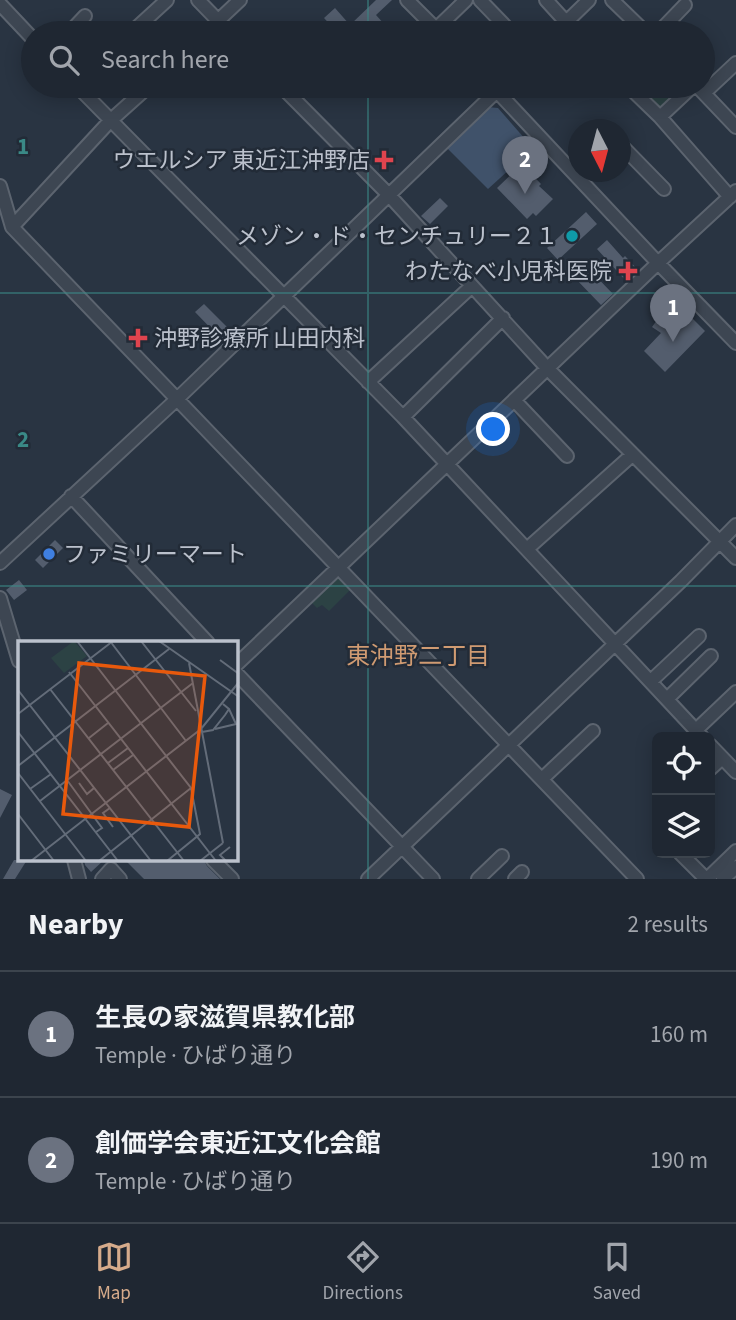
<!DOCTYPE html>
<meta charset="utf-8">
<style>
:root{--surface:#1f2732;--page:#272f3a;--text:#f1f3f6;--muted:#a1a5ac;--line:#3c444d;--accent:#d6ab8b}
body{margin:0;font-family:"Source Sans 3","Noto Sans JP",sans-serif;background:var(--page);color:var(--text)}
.controls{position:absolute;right:21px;bottom:21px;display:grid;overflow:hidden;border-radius:10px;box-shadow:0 4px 18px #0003}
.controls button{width:63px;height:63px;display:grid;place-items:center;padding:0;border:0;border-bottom:2px solid var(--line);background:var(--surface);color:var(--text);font:35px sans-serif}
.compass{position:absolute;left:568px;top:119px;width:63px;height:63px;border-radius:50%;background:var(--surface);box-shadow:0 4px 18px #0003;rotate:174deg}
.you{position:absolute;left:494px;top:430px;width:24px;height:24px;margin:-18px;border:5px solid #fff;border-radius:50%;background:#1a73e8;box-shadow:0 0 0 10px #1a73e833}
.badge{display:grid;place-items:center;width:46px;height:46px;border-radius:50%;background:var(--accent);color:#fff;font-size:23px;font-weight:700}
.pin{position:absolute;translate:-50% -58px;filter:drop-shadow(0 2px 4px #0008)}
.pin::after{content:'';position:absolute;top:37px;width:24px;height:21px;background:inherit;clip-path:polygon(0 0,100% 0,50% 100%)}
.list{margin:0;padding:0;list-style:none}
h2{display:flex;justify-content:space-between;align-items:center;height:91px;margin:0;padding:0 28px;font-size:30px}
h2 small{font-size:23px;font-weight:400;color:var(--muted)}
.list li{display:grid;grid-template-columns:46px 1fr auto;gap:21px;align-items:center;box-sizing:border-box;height:126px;padding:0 28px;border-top:2px solid var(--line)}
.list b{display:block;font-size:26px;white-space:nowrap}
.list p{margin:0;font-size:23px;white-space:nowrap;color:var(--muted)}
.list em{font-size:23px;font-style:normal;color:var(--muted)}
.icon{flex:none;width:38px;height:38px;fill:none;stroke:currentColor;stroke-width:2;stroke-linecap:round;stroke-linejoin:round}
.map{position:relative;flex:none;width:736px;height:879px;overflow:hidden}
.search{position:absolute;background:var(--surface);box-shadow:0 4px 18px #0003;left:21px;right:21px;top:21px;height:77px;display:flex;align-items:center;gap:18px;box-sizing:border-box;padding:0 24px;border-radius:38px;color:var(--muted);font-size:26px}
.sheet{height:343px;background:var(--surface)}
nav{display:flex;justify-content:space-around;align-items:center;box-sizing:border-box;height:98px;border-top:2px solid var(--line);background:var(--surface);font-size:19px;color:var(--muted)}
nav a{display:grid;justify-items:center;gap:4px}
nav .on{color:var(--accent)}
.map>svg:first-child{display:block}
.green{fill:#2c4244}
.water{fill:#40526a}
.building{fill:#535d6d}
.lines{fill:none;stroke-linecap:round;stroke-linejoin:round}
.minor-casing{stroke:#5c646f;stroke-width:16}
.minor{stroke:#3d4652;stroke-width:12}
.grid{fill:none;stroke:#3a8986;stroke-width:2;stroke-opacity:0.55}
.health-dot{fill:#e0444e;stroke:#222b37;stroke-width:2.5}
.culture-dot{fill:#0f9aa8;stroke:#222b37;stroke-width:2.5}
.shop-dot{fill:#3f7fe0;stroke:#222b37;stroke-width:2.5}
.labels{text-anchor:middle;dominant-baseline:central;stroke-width:5;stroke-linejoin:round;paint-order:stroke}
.poi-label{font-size:23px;fill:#bbc1cc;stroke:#222b37;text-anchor:end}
.neighbourhood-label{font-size:24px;fill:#d09b72;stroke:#222b37}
.inset-road{fill:none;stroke:#636c79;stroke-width:2}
.view{fill:#e8590c;fill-opacity:0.15;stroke:#e8590c;stroke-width:3.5}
.inset-edge{fill:none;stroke:#bbc1cc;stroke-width:3.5}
.grid-label{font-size:23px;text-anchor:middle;font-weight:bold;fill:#3a8986;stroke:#222b37;stroke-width:5;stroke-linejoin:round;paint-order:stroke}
</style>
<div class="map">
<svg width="736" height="879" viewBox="0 0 736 879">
<rect width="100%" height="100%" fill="#293442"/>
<path class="green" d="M 664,88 L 673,97 L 662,107 L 656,107 L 650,100 Z
M 338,575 L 350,590 L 329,611 L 322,605 L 317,608 L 310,601 Z"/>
<path class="water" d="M 487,107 L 498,108 L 533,148 L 488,189 L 447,148 Z"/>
<path class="building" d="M 376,0 L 392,0 L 376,15 L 385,25 L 377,33 L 338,33 L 324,18 L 335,8 L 350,25 Z
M 522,164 L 541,184 L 539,186 L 553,199 L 536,216 L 533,213 L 527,219 L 497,188 Z
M 440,198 L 448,206 L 430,224 L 421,216 Z
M 586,212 L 597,224 L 558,260 L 547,248 Z
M 607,240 L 623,258 L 625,256 L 638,270 L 626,281 L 597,249 Z
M 585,265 L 613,294 L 601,305 L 573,276 Z
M 204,304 L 233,333 L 224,342 L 195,312 Z
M 685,311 L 705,331 L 665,372 L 644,351 L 661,333 L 652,327 L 657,320 L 667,327 Z
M 55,540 L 63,548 L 43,568 L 35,560 Z
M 19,580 L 27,590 L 14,600 L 6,590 Z
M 0,789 L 12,795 L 0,818 Z
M 14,860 L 27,860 L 15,879 L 3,879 Z
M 84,860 L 104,860 L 91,872 L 85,865 Z
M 125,860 L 204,860 L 207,866 L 220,879 L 144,879 Z"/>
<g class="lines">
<defs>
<path id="minor" d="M 198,0 L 230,33
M 407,0 L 440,33
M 480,0 L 506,27 L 501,33
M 546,0 L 576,33
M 612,0 L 646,33
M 0,4 L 33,39
M 436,29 L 466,0
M 69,33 L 85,16
M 131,33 L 167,0
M 205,33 L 240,0
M 555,33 L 589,0
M 658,33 L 685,5
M 77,86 L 403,417 L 702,737
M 281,86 L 388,194 L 548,369 L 736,558
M 628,86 L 660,117 L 730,197
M 697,86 L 736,127
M 493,87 L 658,263 L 736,343
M 704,93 L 736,63
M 660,117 L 693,86
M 620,144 L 664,189
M 0,186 L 12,227 L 637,879
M 12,227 L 110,121 L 149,86
M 368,382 L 472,286
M 514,400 L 567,456
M 403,417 L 503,318
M 71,496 L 208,643
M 527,549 L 632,455
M 0,563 L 176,400 L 502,86
M 0,598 L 19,661
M 236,665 L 658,263 L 736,191
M 236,673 L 433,879
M 651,681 L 699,636
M 667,699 L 711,656
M 696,730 L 736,692
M 710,745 L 736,772
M 710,769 L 722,758
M 543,778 L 593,731
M 680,853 L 706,879
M 74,860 L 79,879
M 213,860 L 232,879
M 102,879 L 111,869 L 120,879
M 368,879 L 681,581 L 736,525
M 478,879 L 502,856
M 515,879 L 522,872
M 707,879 L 736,851
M 723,879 L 736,867"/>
</defs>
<use href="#minor" class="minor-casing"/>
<use href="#minor" class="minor"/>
</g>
<path class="grid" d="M 368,0 L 368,33M 368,86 L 368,879M 0,293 L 736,293M 0,586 L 736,586"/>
<g class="health-dot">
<path d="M380.5 149.5h7v7h7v7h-7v7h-7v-7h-7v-7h7z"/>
<path d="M624.5 260.5h7v7h7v7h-7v7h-7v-7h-7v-7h7z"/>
<path d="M134.5 327.5h7v7h7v7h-7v7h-7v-7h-7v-7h7z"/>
</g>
<circle class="culture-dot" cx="572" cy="236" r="7"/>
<circle class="shop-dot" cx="49" cy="554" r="7"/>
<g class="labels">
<g class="poi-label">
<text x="370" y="160">ウエルシア 東近江沖野店</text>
<text x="558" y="236">メゾン・ド・センチュリー２１</text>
<text x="612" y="271">わたなべ小児科医院</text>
<text x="154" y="338" text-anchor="start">沖野診療所 山田内科</text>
<text x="63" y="554" text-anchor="start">ファミリーマート</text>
</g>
<g class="neighbourhood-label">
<text x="418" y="656">東沖野二丁目</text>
</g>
</g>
<g transform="translate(18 641)">
<rect width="220" height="220" fill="#293442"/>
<path d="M 56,0 L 69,15 L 46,32 L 33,17 Z" fill="#2c4244"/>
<path class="inset-road" d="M 59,0 L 173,147 L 182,193 L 149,220M 92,0 L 168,100M 123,0 L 178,70M 141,0 L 221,56M 202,19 L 221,33M 171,22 L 205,202M 51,31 L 198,220M 32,48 L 166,220M 0,49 L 133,220M 0,73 L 95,0M 197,88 L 218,83 L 211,68M 0,91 L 100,220M 184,91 L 195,89 L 207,74 L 211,68 L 205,63M 71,97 L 90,82M 90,122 L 110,107M 0,125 L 151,8M 95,129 L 115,114M 0,132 L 68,220M 49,139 L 84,187 L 78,191M 61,142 L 69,153 L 76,147M 12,148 L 33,133M 22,160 L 175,42M 92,167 L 85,172 L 95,186M 0,173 L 36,220M 13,220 L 183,88 L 221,41M 81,220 L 173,147M 182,220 L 205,202M 208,220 L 202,214 L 212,206"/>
<path class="view" d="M 61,22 L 187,35 L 171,186 L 45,173 Z"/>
<rect width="220" height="220" class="inset-edge"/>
</g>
<g class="grid-label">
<text x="23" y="154">1</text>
<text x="23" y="447">2</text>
</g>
</svg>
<div class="controls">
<button><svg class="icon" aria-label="locate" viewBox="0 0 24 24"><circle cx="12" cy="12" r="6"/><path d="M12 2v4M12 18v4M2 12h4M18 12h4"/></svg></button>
<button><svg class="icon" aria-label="layers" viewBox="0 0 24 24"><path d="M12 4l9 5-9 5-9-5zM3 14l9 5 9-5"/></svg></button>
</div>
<svg class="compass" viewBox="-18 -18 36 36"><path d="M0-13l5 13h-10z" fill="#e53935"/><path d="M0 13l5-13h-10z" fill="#a1a5ac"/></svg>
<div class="you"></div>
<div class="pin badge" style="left:673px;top:342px;background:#6b7280">1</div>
<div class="pin badge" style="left:525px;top:194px;background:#6b7280">2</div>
<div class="search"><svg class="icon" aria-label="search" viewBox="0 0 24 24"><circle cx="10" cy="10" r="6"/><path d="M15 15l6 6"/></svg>Search here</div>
</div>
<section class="sheet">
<h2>Nearby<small>2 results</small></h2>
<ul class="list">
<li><span class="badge" style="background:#6b7280">1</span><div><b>生長の家滋賀県教化部</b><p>Temple · ひばり通り</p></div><em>160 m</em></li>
<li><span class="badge" style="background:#6b7280">2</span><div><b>創価学会東近江文化会館</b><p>Temple · ひばり通り</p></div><em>190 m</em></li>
</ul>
</section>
<nav>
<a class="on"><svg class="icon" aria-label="map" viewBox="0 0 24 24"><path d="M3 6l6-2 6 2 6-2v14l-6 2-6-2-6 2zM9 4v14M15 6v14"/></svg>Map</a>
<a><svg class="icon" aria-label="directions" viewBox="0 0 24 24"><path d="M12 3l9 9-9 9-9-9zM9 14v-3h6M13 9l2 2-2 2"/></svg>Directions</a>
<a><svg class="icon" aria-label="saved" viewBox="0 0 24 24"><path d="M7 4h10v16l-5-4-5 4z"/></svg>Saved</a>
</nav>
